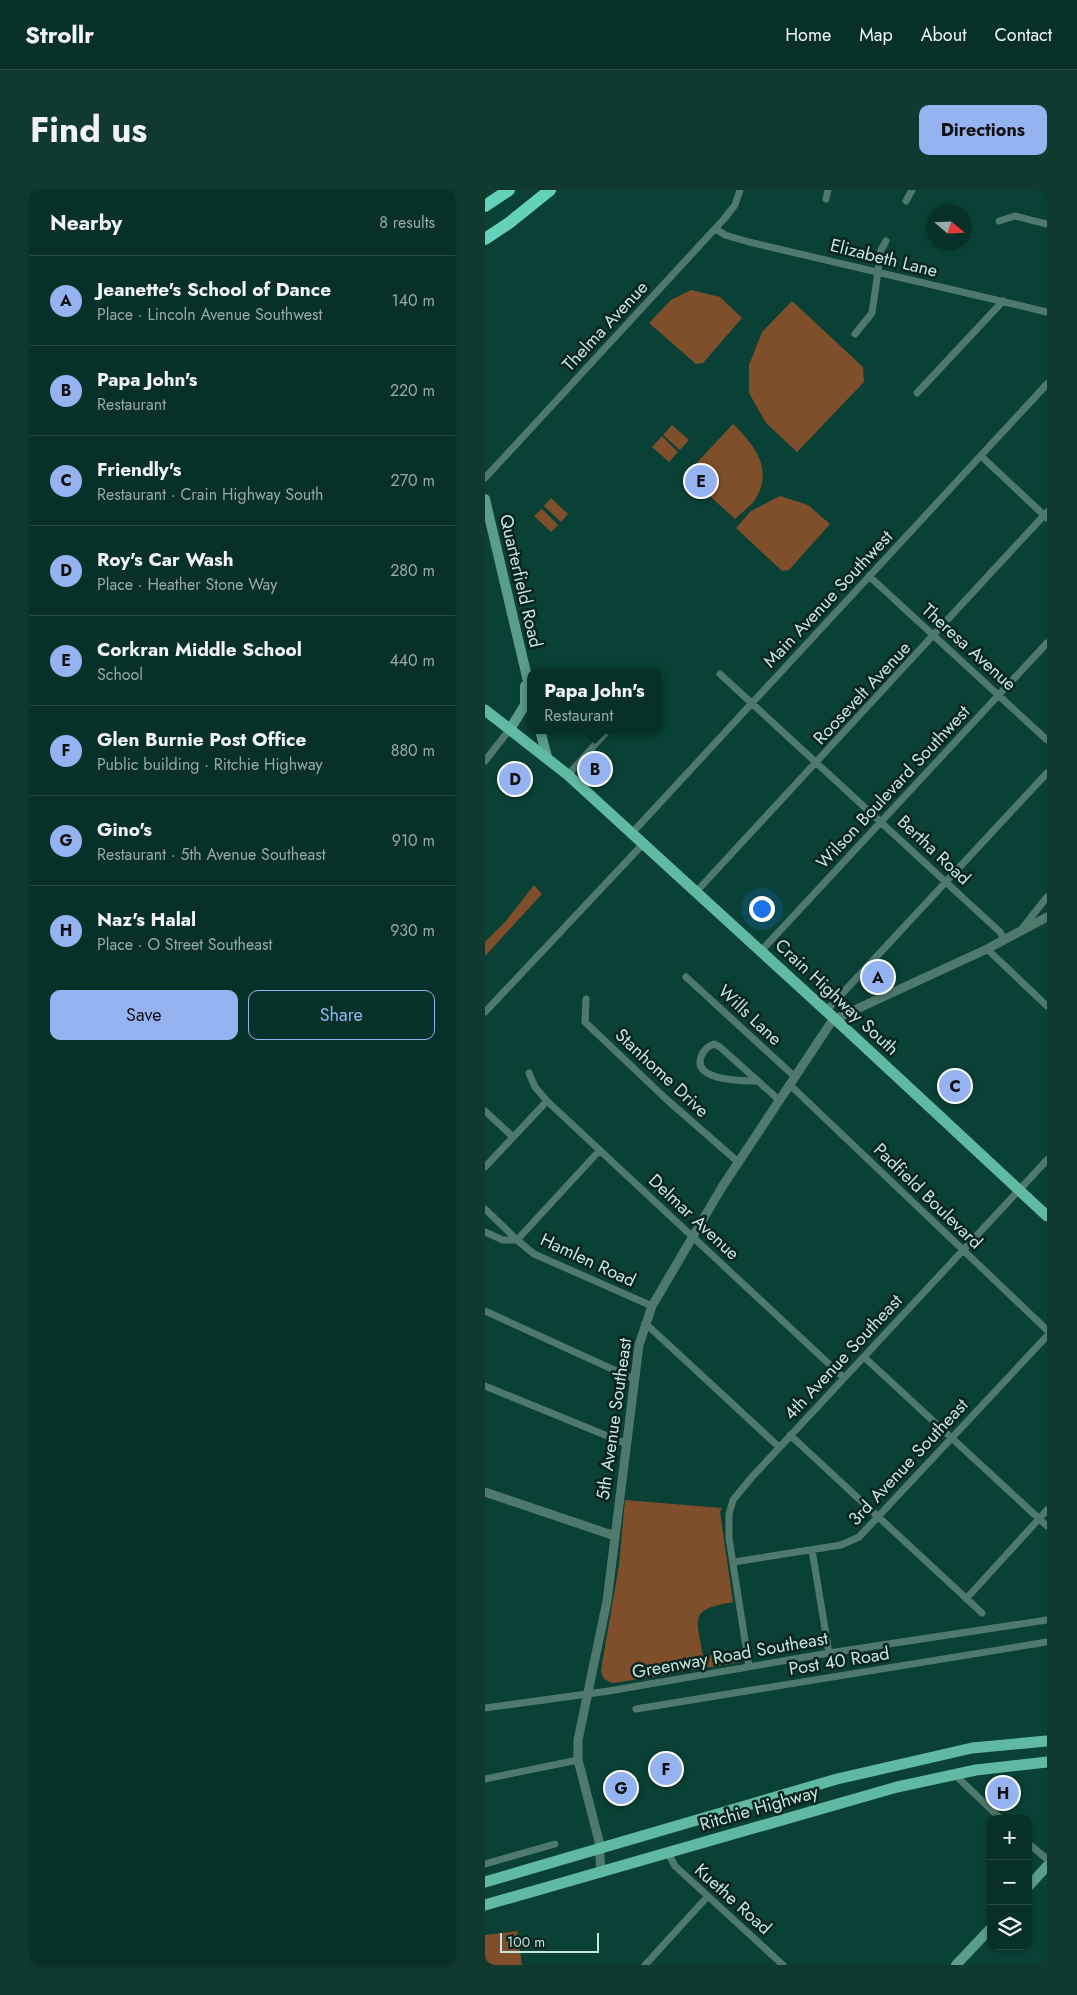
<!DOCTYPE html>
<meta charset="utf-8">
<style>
:root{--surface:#073128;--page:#103930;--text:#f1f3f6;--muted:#98a9a8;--line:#284c45;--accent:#95b2f1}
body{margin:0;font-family:Jost,sans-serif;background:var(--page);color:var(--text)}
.controls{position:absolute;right:15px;bottom:15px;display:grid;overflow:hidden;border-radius:10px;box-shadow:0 1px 4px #0004}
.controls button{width:45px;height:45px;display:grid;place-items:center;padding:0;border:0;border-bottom:1px solid var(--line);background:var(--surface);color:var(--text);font:25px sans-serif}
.compass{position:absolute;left:442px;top:15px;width:45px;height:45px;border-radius:50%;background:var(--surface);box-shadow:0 1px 4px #0004;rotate:109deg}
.scale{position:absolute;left:15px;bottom:12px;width:99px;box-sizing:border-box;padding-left:5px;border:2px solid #c5e6dc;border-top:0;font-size:14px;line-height:18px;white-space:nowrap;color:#c5e6dc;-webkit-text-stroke:4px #08241e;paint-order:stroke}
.you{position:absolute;left:276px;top:718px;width:18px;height:18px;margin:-12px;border:4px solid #fff;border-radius:50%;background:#1a73e8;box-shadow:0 0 0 8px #1a73e833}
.badge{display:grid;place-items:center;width:32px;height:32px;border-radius:50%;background:var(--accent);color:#111;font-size:16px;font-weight:700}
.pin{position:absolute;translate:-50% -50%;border:2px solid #fff;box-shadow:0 1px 5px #0006}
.popup{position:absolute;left:42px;top:479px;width:135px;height:65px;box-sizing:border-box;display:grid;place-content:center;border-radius:10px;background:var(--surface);filter:drop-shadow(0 1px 4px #0005);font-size:16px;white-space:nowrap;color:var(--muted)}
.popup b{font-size:19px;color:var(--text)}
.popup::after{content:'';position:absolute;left:50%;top:100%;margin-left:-10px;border:10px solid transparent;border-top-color:var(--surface)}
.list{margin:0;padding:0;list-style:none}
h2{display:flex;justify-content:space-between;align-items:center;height:65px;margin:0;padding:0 20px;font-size:21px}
h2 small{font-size:16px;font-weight:400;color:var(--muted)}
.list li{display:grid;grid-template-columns:32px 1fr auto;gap:15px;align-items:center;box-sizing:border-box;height:90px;padding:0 20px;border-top:1px solid var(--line)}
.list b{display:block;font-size:19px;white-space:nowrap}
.list p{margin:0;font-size:16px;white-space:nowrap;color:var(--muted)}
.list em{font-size:16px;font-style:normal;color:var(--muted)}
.actions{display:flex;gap:10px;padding:15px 20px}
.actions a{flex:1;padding:11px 0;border:1px solid var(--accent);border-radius:10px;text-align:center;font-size:18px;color:var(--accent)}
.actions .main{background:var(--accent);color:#111}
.icon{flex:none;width:28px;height:28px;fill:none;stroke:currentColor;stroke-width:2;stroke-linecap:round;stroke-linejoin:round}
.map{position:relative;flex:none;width:562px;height:1775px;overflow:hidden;border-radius:10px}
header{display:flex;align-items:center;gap:30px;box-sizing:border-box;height:70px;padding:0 25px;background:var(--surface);border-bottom:1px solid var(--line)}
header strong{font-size:24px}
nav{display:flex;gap:28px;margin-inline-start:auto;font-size:18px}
.intro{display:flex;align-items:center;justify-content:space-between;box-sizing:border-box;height:120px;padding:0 30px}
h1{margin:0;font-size:35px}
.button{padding:12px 22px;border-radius:10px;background:var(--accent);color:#111;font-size:18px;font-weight:700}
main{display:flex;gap:30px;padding:0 30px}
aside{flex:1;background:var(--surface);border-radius:10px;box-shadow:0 1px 4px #0004}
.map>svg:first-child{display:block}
.green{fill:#7f4e2b}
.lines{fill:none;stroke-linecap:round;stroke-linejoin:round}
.minor{stroke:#50796e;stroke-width:7}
.tertiary{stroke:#50796e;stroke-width:9}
.secondary{stroke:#5a9d8c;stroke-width:10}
.primary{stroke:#60b9a3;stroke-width:11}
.motorway{stroke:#64d2b8;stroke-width:12}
.labels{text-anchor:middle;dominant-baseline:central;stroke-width:5;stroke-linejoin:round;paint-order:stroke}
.street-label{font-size:18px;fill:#c5e6dc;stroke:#08241e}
</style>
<header>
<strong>Strollr</strong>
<nav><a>Home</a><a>Map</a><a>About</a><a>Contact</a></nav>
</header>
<div class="intro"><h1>Find us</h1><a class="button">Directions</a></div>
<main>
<aside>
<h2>Nearby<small>8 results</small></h2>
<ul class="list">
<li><span class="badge">A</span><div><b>Jeanette's School of Dance</b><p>Place · Lincoln Avenue Southwest</p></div><em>140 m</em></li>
<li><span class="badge">B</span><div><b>Papa John's</b><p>Restaurant</p></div><em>220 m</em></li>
<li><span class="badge">C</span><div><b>Friendly's</b><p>Restaurant · Crain Highway South</p></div><em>270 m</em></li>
<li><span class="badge">D</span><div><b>Roy's Car Wash</b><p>Place · Heather Stone Way</p></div><em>280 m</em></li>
<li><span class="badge">E</span><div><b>Corkran Middle School</b><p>School</p></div><em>440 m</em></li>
<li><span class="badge">F</span><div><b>Glen Burnie Post Office</b><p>Public building · Ritchie Highway</p></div><em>880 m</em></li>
<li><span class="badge">G</span><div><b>Gino's</b><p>Restaurant · 5th Avenue Southeast</p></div><em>910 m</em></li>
<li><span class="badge">H</span><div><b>Naz's Halal</b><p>Place · O Street Southeast</p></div><em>930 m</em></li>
</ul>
<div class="actions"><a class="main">Save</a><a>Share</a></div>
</aside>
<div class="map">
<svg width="562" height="1775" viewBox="0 0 562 1775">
<rect width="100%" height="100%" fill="#094136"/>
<path class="green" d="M 206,100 L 235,107 L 257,128 L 218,173 L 211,174 L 164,133 L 186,110 Z
M 307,111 L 378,177 L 379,192 L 312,262 L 281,233 L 264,203 L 264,175 L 277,142 Z
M 248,234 C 270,255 289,280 270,310 C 265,317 256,323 250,329 L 205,288 L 204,281 Z
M 187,235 L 204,250 L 195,260 L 178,245 Z
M 177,246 L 193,262 L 184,272 L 167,257 Z
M 295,306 L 323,315 L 345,334 L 304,380 L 297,381 L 251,338 L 266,321 Z
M 66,308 L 83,324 L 76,332 L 59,316 Z
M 57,319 L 73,335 L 66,342 L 49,326 Z
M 49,695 L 57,704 L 0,766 L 0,752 L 20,732 Z
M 140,1310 L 237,1318 L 235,1322 L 248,1412 C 204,1420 211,1426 218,1466 L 257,1460 L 256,1472 L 129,1493 C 121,1492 117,1488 116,1480 L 134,1375 Z
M 32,1741 L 37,1775 L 0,1775 L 0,1745 Z"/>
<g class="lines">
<path class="minor" d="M 341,9 L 343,0
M 421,11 L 427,0
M 514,31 L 530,26 L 562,34
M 231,39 L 240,45 L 264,52 L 562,122
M 370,144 L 387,123 L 396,60 L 401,51
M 432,203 L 518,111
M 496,266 L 562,328
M 0,288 L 239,29 L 250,15 L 255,0
M 384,386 L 562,550
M 235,484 L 515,742 L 519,749
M 0,571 L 25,539
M 83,585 L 123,540
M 147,643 L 562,194
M 211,702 L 562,322
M 536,740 L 562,707
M 502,759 L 562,816
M 276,761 L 562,453
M 201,787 L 309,886
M 101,809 L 100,832 L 180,908 L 252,971
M 341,821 L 562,583
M 0,822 L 158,654
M 44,883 L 50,897 L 62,911 L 359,1188
M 273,891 C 259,891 207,891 216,867 C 218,861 223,856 229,854 L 235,857 L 293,909
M 304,894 L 562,1140
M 0,921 L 28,947
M 0,977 L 62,911
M 0,1019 L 32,1050 L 115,960
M 0,1042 L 18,1050 L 32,1050 L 49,1064 L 167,1116
M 0,1121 L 149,1189
M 160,1133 L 294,1257
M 379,1167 L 562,1336
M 0,1196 L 142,1254
M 305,1245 L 497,1423
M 327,1360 L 344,1463
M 249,1372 L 356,1355 L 374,1347 L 562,1146
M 481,1409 L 562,1320
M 264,1476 L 244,1348 L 244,1324 L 248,1310 L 267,1287 L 562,970
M 0,1518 L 124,1501 L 344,1463 L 562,1430
M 151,1519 L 562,1452
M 469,1584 L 516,1629
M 0,1589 L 93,1570
M 543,1653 L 562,1669
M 183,1663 L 190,1676 L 298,1775
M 0,1674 L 70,1654
M 160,1775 L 223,1706"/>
<path class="tertiary" d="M 0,1302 L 130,1346
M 116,1682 L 114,1651 L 93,1570 L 93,1550 L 122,1411 L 154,1155 L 167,1116 L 237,997 L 345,834 L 350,829 L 502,759 L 562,727"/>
<path class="secondary" d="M 0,309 L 46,504
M 25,539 L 40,515 L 40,496
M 55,540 L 62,567
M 543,1697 L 562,1676
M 471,1775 L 506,1738"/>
<path class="primary" d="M 0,520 L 83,585 L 350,829 L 562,1026
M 0,1692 L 352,1589 L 487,1558 L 562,1551
M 0,1715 L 412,1597 L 491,1580 L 562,1572"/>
<path class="motorway" d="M 0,16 L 24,0
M 0,49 L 24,33 L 65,0"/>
</g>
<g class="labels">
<g class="street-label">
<text transform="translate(399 68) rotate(14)">Elizabeth Lane</text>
<text transform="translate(120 136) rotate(-47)">Thelma Avenue</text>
<text transform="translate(36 391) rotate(77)">Quarterfield Road</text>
<text transform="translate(343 409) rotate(-47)">Main Avenue Southwest</text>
<text transform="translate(484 457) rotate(42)">Theresa Avenue</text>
<text transform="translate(377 503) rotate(-47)">Roosevelt Avenue</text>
<text transform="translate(408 597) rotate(-47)">Wilson Boulevard Southwest</text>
<text transform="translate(449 660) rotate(43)">Bertha Road</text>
<text transform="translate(352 807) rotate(43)">Crain Highway South</text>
<text transform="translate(265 825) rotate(43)">Wills Lane</text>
<text transform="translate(177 883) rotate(43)">Stanhome Drive</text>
<text transform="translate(443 1006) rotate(44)">Padfield Boulevard</text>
<text transform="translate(209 1027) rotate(43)">Delmar Avenue</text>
<text transform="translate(103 1070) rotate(25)">Hamlen Road</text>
<text transform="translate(358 1167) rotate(-47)">4th Avenue Southeast</text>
<text transform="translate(129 1229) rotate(-82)">5th Avenue Southeast</text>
<text transform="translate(423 1272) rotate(-47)">3rd Avenue Southeast</text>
<text transform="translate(245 1465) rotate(-10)">Greenway Road Southeast</text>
<text transform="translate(354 1471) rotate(-9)">Post 40 Road</text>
<text transform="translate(274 1618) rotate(-16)">Ritchie Highway</text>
<text transform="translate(248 1709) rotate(42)">Kuethe Road</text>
</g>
</g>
</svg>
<div class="controls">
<button>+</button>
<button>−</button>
<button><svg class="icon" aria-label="layers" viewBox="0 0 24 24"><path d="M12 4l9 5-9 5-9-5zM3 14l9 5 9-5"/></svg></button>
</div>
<svg class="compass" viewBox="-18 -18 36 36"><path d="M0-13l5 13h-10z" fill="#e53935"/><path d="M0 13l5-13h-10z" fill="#98a9a8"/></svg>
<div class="scale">100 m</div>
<div class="you"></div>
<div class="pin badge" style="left:393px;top:787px">A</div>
<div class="pin badge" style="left:110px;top:579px">B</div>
<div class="popup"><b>Papa John's</b>Restaurant</div>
<div class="pin badge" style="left:470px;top:896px">C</div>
<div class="pin badge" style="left:30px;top:589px">D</div>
<div class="pin badge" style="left:216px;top:291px">E</div>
<div class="pin badge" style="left:181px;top:1579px">F</div>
<div class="pin badge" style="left:136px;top:1598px">G</div>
<div class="pin badge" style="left:518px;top:1603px">H</div>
</div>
</main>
